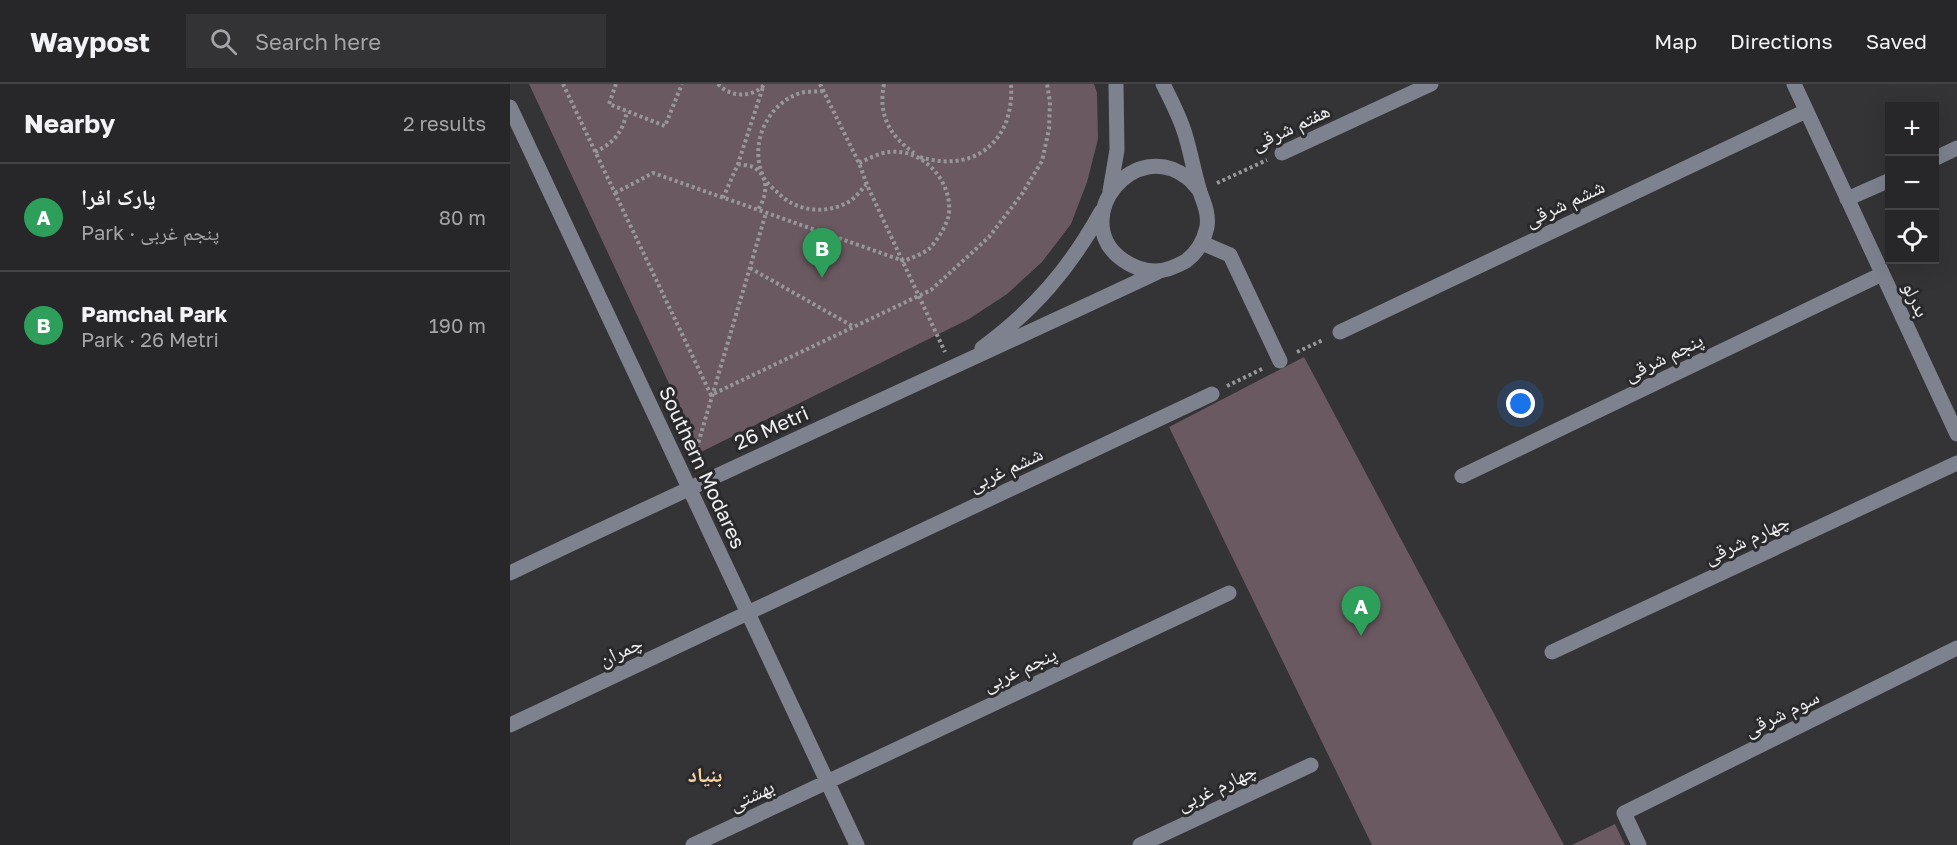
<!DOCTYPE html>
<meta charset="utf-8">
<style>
:root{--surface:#272729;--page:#333335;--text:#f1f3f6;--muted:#a4a5a8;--line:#434446;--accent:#ea580c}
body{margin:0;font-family:"Golos Text","Noto Naskh Arabic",sans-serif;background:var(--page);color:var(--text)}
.controls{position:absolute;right:18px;top:18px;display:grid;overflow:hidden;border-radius:0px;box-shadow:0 6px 24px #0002}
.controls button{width:54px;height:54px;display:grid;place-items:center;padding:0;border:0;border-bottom:2px solid var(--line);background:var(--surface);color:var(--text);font:30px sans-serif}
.you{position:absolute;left:1011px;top:320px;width:21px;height:21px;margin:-15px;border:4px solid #fff;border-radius:50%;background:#1a73e8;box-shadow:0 0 0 9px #1a73e833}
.badge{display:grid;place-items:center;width:39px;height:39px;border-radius:50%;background:var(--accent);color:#fff;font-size:20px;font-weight:700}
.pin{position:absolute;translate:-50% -50px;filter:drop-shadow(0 2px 3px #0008)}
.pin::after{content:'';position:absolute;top:32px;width:21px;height:18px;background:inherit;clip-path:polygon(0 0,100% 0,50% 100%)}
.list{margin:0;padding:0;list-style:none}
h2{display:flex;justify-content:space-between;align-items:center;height:78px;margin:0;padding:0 24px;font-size:26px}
h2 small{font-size:20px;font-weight:400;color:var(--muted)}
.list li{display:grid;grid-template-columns:39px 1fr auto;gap:18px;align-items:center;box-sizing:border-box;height:108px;padding:0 24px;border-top:2px solid var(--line)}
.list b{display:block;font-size:22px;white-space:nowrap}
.list p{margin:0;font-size:20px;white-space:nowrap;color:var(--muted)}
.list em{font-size:20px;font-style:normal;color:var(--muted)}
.icon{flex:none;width:33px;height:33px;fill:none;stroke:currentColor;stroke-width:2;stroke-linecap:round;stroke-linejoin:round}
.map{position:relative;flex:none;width:1447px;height:761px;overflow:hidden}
header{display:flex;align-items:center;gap:36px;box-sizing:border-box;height:84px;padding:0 30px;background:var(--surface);border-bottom:2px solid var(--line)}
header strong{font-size:28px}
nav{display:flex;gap:33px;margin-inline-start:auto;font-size:21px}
.search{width:420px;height:54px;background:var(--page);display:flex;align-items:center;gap:15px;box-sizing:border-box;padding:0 21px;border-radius:0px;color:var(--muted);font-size:22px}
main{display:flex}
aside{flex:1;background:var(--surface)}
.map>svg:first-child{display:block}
.green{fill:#6b5961}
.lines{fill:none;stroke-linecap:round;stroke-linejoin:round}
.path{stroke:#97979a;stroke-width:4;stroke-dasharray:3 3;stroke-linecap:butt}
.minor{stroke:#7d828e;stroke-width:15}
.labels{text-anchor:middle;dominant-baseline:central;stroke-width:6;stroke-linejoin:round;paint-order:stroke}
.street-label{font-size:20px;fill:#f1f0f3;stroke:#2a2a2d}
.neighbourhood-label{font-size:21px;font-weight:bold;fill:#f9d29e;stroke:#2a2a2d}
</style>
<header>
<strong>Waypost</strong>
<div class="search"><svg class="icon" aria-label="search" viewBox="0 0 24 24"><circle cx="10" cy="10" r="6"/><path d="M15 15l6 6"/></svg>Search here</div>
<nav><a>Map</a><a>Directions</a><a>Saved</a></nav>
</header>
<main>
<aside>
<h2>Nearby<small>2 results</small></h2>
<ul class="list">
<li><span class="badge" style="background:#2e9e5b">A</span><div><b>پارک افرا</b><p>Park · پنجم غربی</p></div><em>80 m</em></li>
<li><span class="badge" style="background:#2e9e5b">B</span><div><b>Pamchal Park</b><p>Park · 26 Metri</p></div><em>190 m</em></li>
</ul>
</aside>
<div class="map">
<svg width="1447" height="761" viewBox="0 0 1447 761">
<rect width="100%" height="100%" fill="#343437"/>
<path class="green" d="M 19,0 L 584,0 L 587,9 L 588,55 L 577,98 L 561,140 L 532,178 L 497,210 L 459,235 L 191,368 Z
M 794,273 L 1054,761 L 862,761 L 659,343 Z
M 1105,740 L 1115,761 L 1062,761 Z"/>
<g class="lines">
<path class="path" d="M 53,0 L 201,311 L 421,206 L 479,153 L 512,110 L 532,77 L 539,45 L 540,18 L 537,0
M 106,0 L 99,20 L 155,42 L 172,0
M 208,0 C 221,14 243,14 255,0
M 310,0 L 349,79 L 357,101 L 435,268
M 374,0 C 368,31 379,51 404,69
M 313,7 C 306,8 297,7 290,9 C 257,20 239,60 253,92 C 256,99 263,104 268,109 C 287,128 317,131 340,117 C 346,113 351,106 356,101
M 85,68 C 104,59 113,48 117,27
M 410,73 C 465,90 505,56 501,0
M 228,80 C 232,81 239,81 243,83 C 260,92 257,112 248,126
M 707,99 L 757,76
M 105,109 L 143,89 L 394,177 C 401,174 412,170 419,165 C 427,157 438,140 439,129 C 442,96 412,64 379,68 C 369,69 358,75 349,79
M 213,114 L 228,80 L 253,3
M 240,184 L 344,243
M 787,268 L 813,256
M 717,302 L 754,284
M 185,370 L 256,129"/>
<path class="minor" d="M 653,0 C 661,16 670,33 675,50 C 681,69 684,89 690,108 C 694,119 699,130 697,143 C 694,156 687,169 676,177 C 667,182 657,187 646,187 C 631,187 620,182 609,173 C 561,133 624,52 678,94 C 682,97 686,103 690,107
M 1284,0 L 1447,350
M 0,23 L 347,761
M 772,69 L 921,0
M 1424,75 L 1447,64
M 600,107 L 607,66 L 606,0
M 1337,115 L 1380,96
M 692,159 L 720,171 L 770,277
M 830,248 L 1296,27
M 472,264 C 524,226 560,184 591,128
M 952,392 L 1372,190
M 0,489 C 215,386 433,289 648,188
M 1042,568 L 1447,379
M 0,641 L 702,310
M 183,761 L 719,509
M 630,761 L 801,681
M 1129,761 L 1114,729 L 1447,564"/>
</g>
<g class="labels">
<g class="street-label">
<text transform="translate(780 42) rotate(-25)">هفتم شرقی</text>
<text transform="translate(1054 118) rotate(-25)">ششم شرقی</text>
<text transform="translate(1407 215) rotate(65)">بدرلو</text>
<text transform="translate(1153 272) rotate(-26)">پنجم شرقی</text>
<text transform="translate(261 343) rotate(-24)">26 Metri</text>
<text transform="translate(193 383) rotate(65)">Southern Modares</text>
<text transform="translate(495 384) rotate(-25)">ششم غربی</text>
<text transform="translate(1236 454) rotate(-25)">چهارم شرقی</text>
<text transform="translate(110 566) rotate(-25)">چمران</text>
<text transform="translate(509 584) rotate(-25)">پنجم غربی</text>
<text transform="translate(1271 628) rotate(-26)">سوم شرقی</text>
<text transform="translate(706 702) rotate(-25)">چهارم غربی</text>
<text transform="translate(241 710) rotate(-25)">بهشتی</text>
</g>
<g class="neighbourhood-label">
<text x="195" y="690">بنیاد</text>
</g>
</g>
</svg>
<div class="controls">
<button>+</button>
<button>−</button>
<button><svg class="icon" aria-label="locate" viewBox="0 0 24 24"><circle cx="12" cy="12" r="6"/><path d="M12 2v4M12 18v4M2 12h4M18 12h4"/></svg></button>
</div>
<div class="you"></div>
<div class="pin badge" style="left:851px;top:552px;background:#2e9e5b">A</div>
<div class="pin badge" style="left:312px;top:194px;background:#2e9e5b">B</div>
</div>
</main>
